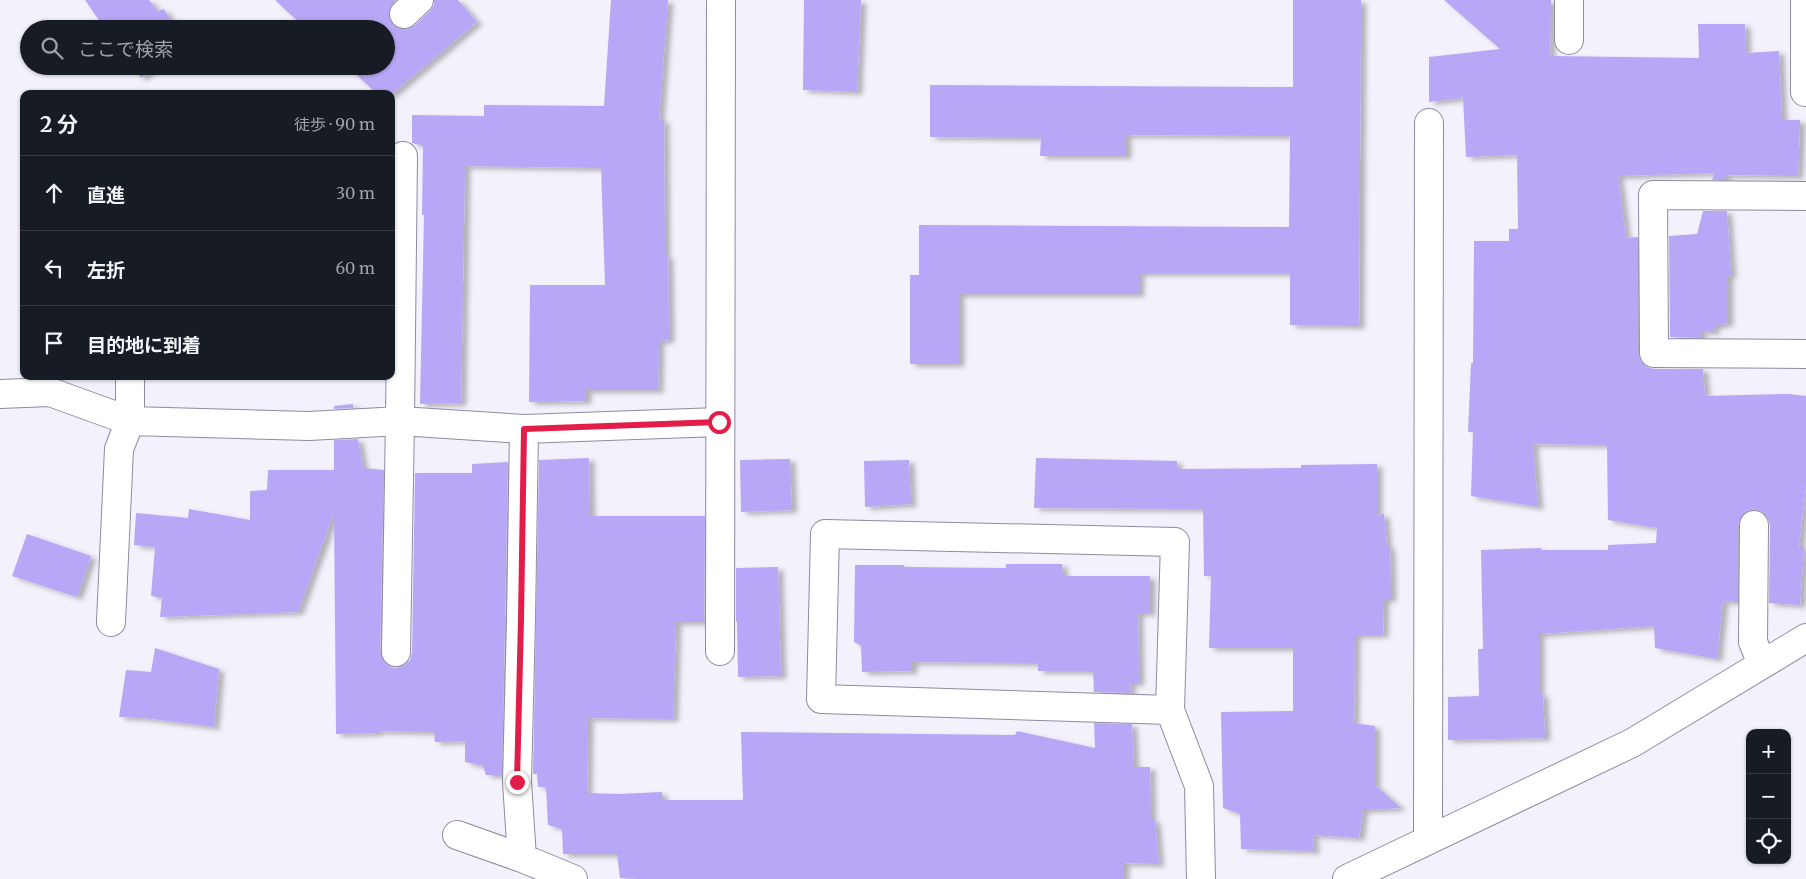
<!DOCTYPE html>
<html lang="ja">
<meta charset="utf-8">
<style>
:root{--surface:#171b24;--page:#242831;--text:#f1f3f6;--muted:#9ea1a6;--line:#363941}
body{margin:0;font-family:Merriweather,"Noto Sans JP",serif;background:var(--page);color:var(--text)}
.controls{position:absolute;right:15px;bottom:15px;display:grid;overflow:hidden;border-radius:10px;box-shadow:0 1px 4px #0004}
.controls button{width:45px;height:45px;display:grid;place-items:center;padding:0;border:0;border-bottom:1px solid var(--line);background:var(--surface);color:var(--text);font:25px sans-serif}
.stop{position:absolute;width:15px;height:15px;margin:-11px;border:4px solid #e11d48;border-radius:50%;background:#fff}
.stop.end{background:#e11d48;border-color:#fff;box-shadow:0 1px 5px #0008}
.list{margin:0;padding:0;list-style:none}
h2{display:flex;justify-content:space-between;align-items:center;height:65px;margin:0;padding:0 20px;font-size:21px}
h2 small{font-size:16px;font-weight:400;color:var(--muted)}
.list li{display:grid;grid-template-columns:32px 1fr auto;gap:15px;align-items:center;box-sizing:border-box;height:75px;padding:0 20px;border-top:1px solid var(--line)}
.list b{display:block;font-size:19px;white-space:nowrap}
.list em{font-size:16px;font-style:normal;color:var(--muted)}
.icon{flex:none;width:28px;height:28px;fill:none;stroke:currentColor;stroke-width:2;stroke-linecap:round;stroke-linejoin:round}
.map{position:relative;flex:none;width:1806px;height:879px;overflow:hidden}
.search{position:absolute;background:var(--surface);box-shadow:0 1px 4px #0004;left:20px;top:20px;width:375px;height:55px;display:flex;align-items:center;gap:12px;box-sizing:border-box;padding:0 18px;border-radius:28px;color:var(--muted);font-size:19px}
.panel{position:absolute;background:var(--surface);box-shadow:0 1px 4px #0004;left:20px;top:90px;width:375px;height:290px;border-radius:10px}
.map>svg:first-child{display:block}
.building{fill:#b8a7f7;filter:url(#shadow)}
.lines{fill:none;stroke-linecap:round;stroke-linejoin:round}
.minor-casing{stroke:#8e8ba0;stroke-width:30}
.minor{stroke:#fff;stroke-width:28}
.route{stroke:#e11d48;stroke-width:6}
</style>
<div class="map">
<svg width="1806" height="879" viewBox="0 0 1806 879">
<defs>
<filter id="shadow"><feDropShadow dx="5.5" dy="3" stdDeviation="2.5" flood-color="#0004"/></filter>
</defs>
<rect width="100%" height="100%" fill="#f3f1fb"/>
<path class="building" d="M 85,0 L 149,0 L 158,11 L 164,9 L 176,29 L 105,29 Z
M 275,0 L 396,0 L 389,9 L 389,18 L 393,25 L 400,29 L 407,29 L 415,25 L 430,11 L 434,5 L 434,0 L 458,0 L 477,22 L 392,94 L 377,94 L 347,66 L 386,66 L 386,29 L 306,29 Z
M 611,0 L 668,0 L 659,120 L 664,120 L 665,256 L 668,256 L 669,340 L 659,341 L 658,390 L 586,390 L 586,401 L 529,402 L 530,285 L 605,285 L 601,168 L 465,166 L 461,403 L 420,404 L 424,215 L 422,215 L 423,146 L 412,143 L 412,115 L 484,116 L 484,105 L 604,106 Z
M 804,0 L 861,0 L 857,92 L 803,90 Z
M 1293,0 L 1361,0 L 1359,326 L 1290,325 L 1290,273 L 1139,273 L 1139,294 L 959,294 L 959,364 L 910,364 L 910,275 L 919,275 L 919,225 L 1289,227 L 1290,136 L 1126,135 L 1126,156 L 1040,156 L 1041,138 L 930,137 L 930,85 L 1293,87 Z
M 1444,0 L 1551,0 L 1550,56 L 1699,58 L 1698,24 L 1745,24 L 1746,53 L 1779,51 L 1782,120 L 1800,120 L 1798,176 L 1725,175 L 1726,180 L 1712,180 L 1714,173 L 1618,176 L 1626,238 L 1638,237 L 1638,353 L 1641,361 L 1647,367 L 1654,369 L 1703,369 L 1705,396 L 1788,394 L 1806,396 L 1806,484 L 1799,547 L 1804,547 L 1800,605 L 1769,603 L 1770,525 L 1768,518 L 1762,512 L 1755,509 L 1747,511 L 1741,517 L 1738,525 L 1738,602 L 1723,601 L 1717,659 L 1655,648 L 1654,626 L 1539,634 L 1539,694 L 1543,694 L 1545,738 L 1448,740 L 1448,697 L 1479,696 L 1478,649 L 1483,649 L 1481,550 L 1541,548 L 1541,550 L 1608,550 L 1608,545 L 1656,543 L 1657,528 L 1608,520 L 1607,445 L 1533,444 L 1538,507 L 1471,496 L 1473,432 L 1468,432 L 1471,363 L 1473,363 L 1474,241 L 1509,241 L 1509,229 L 1518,229 L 1517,155 L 1466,157 L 1463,98 L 1429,102 L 1429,57 L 1500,49 Z
M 132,66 L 155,66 L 141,78 Z
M 1703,211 L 1727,211 L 1731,275 L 1728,276 L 1728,323 L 1715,326 L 1713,332 L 1701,331 L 1701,338 L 1670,337 L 1669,236 L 1697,234 Z
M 353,404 L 353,408 L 334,409 L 334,406 Z
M 358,439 L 363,468 L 384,470 L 380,652 L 383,660 L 388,666 L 395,668 L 404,665 L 410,660 L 412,652 L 415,473 L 472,473 L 472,464 L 508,462 L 502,775 L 486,775 L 483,766 L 465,762 L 465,741 L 435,742 L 434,732 L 378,731 L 378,733 L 336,734 L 334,512 L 298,612 L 160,617 L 162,598 L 151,596 L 155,547 L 134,545 L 136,513 L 188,518 L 189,509 L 250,520 L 250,491 L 267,490 L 268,470 L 334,470 L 334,440 Z
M 589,458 L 590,516 L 705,516 L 704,622 L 676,622 L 673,719 L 588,718 L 587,793 L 619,794 L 662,792 L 662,800 L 743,800 L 741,732 L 1015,735 L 1017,731 L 1095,748 L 1094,723 L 1132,724 L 1134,767 L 1150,767 L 1151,820 L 1155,820 L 1159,864 L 1124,863 L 1124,879 L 638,879 L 620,878 L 617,854 L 563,854 L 562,829 L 548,825 L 546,787 L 538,787 L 537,774 L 533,774 L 539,460 Z
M 1036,458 L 1177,461 L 1177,469 L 1301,468 L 1301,465 L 1377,464 L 1377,515 L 1384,514 L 1387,547 L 1390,547 L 1391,599 L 1384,599 L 1383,635 L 1355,635 L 1354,723 L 1375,726 L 1375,785 L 1401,808 L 1363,810 L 1359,838 L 1313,835 L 1314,851 L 1241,849 L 1240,814 L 1223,808 L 1221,712 L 1293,711 L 1293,648 L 1209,648 L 1211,576 L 1204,576 L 1203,509 L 1034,508 Z
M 790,459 L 792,510 L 741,512 L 740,460 Z
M 909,460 L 911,504 L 865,507 L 864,461 Z
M 27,534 L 91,556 L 77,597 L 12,576 Z
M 1006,564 L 1062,564 L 1063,576 L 1150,576 L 1150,613 L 1138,613 L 1139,683 L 1130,683 L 1131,693 L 1094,692 L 1093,671 L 1038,671 L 1038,663 L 912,662 L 912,671 L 862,672 L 861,646 L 854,642 L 855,565 L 904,565 L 904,567 L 1006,568 Z
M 778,567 L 781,676 L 738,677 L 737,622 L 736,622 L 736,568 Z
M 155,648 L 219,669 L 214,727 L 144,718 L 119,717 L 126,670 L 151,672 Z"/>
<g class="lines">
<defs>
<path id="minor" d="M 404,14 L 419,0
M 1569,40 L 1569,0
M 1805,92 L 1805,0
M 1806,196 L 1653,195 L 1654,353 L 1806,354
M 130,376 L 130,421 L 309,426 L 400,421 L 403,156
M 0,394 L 50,392 L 130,421 L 119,449 L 111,622
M 1754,525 L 1753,642 L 1762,664
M 720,651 L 721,0
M 396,652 L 400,421 L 524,429
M 1170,710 L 821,699 L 825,534 L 1175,542 L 1170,710 L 1199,786 L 1201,879
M 457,835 L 522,858 L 573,879
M 1428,840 L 1429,123
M 522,858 L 517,782 L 521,619 L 524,429 L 719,422
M 1347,879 L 1632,743 L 1806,638"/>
</defs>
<use href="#minor" class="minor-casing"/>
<use href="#minor" class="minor"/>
</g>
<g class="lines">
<path class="route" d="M 517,782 L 521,619 L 524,429 L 719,422"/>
</g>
</svg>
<div class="controls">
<button>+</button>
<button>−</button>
<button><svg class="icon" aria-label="locate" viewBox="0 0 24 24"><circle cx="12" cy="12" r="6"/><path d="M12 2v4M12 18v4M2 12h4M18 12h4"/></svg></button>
</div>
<div class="stop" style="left:719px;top:422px"></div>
<div class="stop end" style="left:517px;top:782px"></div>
<div class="search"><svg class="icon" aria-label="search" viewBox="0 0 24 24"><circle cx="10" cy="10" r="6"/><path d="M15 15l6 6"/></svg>ここで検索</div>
<section class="panel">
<h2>2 分<small>徒歩 · 90 m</small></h2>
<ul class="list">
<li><svg class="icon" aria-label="ahead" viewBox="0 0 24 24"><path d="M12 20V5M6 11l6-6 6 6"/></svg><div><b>直進</b></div><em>30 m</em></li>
<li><svg class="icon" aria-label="left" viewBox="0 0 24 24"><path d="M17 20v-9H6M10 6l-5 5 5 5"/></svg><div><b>左折</b></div><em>60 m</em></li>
<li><svg class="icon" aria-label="arrive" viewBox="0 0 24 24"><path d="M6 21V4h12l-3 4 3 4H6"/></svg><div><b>目的地に到着</b></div></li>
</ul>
</section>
</div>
